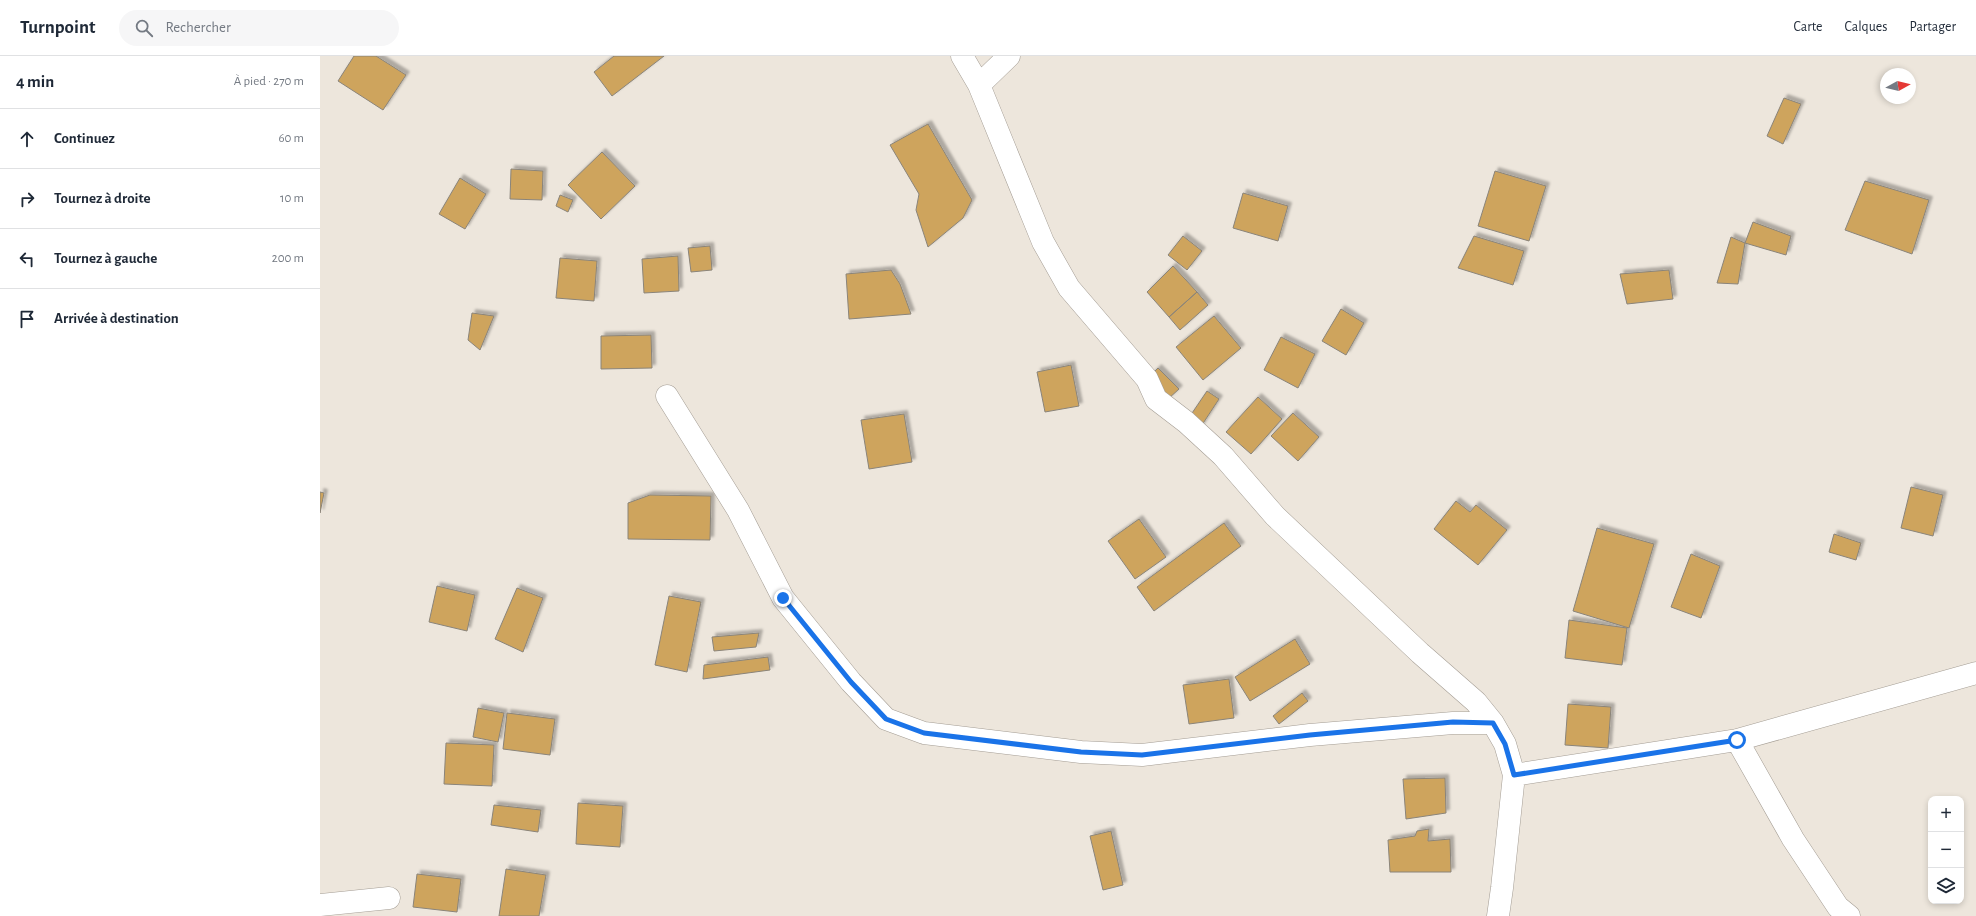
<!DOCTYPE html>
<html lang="fr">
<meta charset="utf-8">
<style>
:root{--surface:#fff;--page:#f6f6f7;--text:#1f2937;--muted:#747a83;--line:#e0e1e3}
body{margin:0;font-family:"Alegreya Sans",sans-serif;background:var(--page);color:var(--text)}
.controls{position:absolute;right:12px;bottom:12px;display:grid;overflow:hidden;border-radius:8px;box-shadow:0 2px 6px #0003}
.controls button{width:36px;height:36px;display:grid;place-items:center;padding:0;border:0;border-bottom:1px solid var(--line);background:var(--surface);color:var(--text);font:20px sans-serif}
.compass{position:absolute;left:1560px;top:12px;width:36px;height:36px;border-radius:50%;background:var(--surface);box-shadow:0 2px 6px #0003;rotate:82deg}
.stop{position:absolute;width:12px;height:12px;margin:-9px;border:3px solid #1a73e8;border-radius:50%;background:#fff}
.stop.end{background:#1a73e8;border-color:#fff;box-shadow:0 1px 4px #0008}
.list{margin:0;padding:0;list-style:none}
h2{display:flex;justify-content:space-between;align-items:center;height:52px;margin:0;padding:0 16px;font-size:17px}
h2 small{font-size:13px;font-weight:400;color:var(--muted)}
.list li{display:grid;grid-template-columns:26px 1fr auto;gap:12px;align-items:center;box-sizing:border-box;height:60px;padding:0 16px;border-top:1px solid var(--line)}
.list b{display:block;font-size:15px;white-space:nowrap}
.list em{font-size:13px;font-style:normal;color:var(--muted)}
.icon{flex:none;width:22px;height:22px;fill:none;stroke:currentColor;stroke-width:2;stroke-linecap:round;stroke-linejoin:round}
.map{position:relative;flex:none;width:1656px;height:860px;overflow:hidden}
header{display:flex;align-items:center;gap:24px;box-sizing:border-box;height:56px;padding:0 20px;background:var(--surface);border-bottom:1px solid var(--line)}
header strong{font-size:19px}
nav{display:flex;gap:22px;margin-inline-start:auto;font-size:14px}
.search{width:280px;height:36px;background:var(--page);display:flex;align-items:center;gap:10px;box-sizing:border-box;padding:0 14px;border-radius:22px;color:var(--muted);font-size:15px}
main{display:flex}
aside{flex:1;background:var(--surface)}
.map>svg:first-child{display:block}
.building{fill:#cea45d;stroke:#8a847a;filter:url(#shadow)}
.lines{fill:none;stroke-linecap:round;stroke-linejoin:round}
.minor-casing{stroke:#a49d94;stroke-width:23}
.minor{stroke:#fff;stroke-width:22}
.route{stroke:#1a73e8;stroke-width:5}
</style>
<header>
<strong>Turnpoint</strong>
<div class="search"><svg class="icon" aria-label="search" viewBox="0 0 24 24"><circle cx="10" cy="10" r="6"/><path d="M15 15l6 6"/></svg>Rechercher</div>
<nav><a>Carte</a><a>Calques</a><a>Partager</a></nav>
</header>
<main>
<aside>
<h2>4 min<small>À pied · 270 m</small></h2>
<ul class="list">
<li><svg class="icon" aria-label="ahead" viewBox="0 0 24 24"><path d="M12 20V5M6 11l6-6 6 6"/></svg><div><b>Continuez</b></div><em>60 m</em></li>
<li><svg class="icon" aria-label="right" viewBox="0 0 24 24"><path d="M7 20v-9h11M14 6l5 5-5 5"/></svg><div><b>Tournez à droite</b></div><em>10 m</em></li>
<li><svg class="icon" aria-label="left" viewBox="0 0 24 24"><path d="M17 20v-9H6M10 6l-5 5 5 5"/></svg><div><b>Tournez à gauche</b></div><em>200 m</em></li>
<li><svg class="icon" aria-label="arrive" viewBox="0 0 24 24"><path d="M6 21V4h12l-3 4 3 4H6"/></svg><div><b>Arrivée à destination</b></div></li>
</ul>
</aside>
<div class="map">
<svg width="1656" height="860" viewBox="0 0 1656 860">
<defs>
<filter id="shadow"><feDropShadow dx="3.5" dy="-3.5" stdDeviation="1" flood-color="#0004"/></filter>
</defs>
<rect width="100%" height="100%" fill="#ede6dc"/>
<path class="building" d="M 34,0 L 56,0 L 86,19 L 63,54 L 18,25 Z
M 294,0 L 344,0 L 292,40 L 274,16 Z
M 1464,42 L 1481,48 L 1463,88 L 1447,80 Z
M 608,68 L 652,144 L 643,162 L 608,191 L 596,154 L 599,138 L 570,89 Z
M 282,96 L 315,130 L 281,163 L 248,129 Z
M 191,113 L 223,115 L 222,144 L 190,143 Z
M 1175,115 L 1226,130 L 1209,185 L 1158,170 Z
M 140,122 L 166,138 L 145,173 L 119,158 Z
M 1545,125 L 1609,144 L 1592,198 L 1525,174 Z
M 923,137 L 968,150 L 958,185 L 913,172 Z
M 240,139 L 253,144 L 248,156 L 236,150 Z
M 1433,166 L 1471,180 L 1466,199 L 1425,187 Z
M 863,180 L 882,195 L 867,214 L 848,199 Z
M 1154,180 L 1204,195 L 1193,229 L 1138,212 Z
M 1411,181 L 1425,187 L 1418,228 L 1397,227 Z
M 390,190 L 392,214 L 371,216 L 368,192 Z
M 358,200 L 359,235 L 324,237 L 322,203 Z
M 240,202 L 277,205 L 274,245 L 236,242 Z
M 853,210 L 877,236 L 849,261 L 827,236 Z
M 571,214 L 580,228 L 591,258 L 529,263 L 526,218 Z
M 1349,214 L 1353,243 L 1307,248 L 1300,218 Z
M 877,236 L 888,249 L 860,274 L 849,261 Z
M 1021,253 L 1044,267 L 1026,299 L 1002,285 Z
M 152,257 L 174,260 L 160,294 L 148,284 Z
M 894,260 L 921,292 L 883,324 L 856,291 Z
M 331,279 L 332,312 L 281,313 L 281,280 Z
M 961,281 L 995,298 L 978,332 L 944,314 Z
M 751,309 L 759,350 L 725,356 L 717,316 Z
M 838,312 L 859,333 L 848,343 L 827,323 Z
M 887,335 L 899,343 L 878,375 L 866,366 Z
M 938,341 L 962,363 L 931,398 L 906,376 Z
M 973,357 L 999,381 L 978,405 L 951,380 Z
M 584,358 L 592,406 L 549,413 L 541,364 Z
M 1591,431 L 1623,439 L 1613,480 L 1581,472 Z
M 0,436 L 4,437 L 0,457 Z
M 330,439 L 391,440 L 390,484 L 308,483 L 308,447 Z
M 1136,445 L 1150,456 L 1156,449 L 1187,474 L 1158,509 L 1114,473 Z
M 819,463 L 846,501 L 815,523 L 788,485 Z
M 904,467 L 921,490 L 834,555 L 817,531 Z
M 1277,472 L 1334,488 L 1309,572 L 1253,555 Z
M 1514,478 L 1541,487 L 1536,504 L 1509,496 Z
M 1371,498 L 1400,510 L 1381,562 L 1351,551 Z
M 117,530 L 155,539 L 147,575 L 109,566 Z
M 197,532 L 223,542 L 203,596 L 175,583 Z
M 349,540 L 381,546 L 367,616 L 335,609 Z
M 1249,564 L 1307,572 L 1302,609 L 1245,602 Z
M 439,577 L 436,591 L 394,595 L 392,581 Z
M 975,583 L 990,608 L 930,645 L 915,621 Z
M 448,601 L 450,614 L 383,623 L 384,609 Z
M 909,623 L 914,662 L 869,668 L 863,629 Z
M 982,637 L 988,645 L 959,668 L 953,660 Z
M 1248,648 L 1291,651 L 1288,692 L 1245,689 Z
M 158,652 L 184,657 L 178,686 L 153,681 Z
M 187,657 L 235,663 L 230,699 L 183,693 Z
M 126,687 L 174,689 L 172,730 L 124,728 Z
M 1125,722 L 1126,757 L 1086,763 L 1083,723 Z
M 258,747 L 303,750 L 300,791 L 256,788 Z
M 174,749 L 221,754 L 218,776 L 171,769 Z
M 1109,773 L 1108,785 L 1130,783 L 1131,816 L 1070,816 L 1068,784 L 1095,780 L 1097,775 Z
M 791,775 L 803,829 L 783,834 L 770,780 Z
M 186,813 L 226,819 L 219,860 L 179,860 Z
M 97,818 L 141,823 L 137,856 L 93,851 Z"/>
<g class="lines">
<defs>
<path id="minor" d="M 642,0 L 659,29 L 723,186 L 749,232 L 827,323 L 836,343 L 866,366 L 903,400 L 955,460 L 1100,597 L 1156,646 L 1173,667 L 1185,688 L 1194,719 L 1182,832 L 1178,860
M 659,29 L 689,0
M 347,340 L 418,454 L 463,542 L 531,626 L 566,663 L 604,677 L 761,696 L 822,699 L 990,679 L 1133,667 L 1173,667
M 1417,684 L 1473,783 L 1518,851 L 1529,860
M 1194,719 L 1417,684 L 1656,617
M 0,849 L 69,842"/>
</defs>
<use href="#minor" class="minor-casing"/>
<use href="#minor" class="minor"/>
</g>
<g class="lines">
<path class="route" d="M 463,542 L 531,626 L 566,663 L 604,677 L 761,696 L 822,699 L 990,679 L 1133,666 L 1173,667 L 1185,688 L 1194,719 L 1417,684"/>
</g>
</svg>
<div class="controls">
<button>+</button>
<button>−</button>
<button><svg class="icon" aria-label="layers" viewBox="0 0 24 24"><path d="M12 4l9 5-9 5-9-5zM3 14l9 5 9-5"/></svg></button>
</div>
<svg class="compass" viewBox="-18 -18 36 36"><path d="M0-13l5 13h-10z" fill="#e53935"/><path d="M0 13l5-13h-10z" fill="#747a83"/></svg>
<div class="stop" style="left:1417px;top:684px"></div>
<div class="stop end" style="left:463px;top:542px"></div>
</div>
</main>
